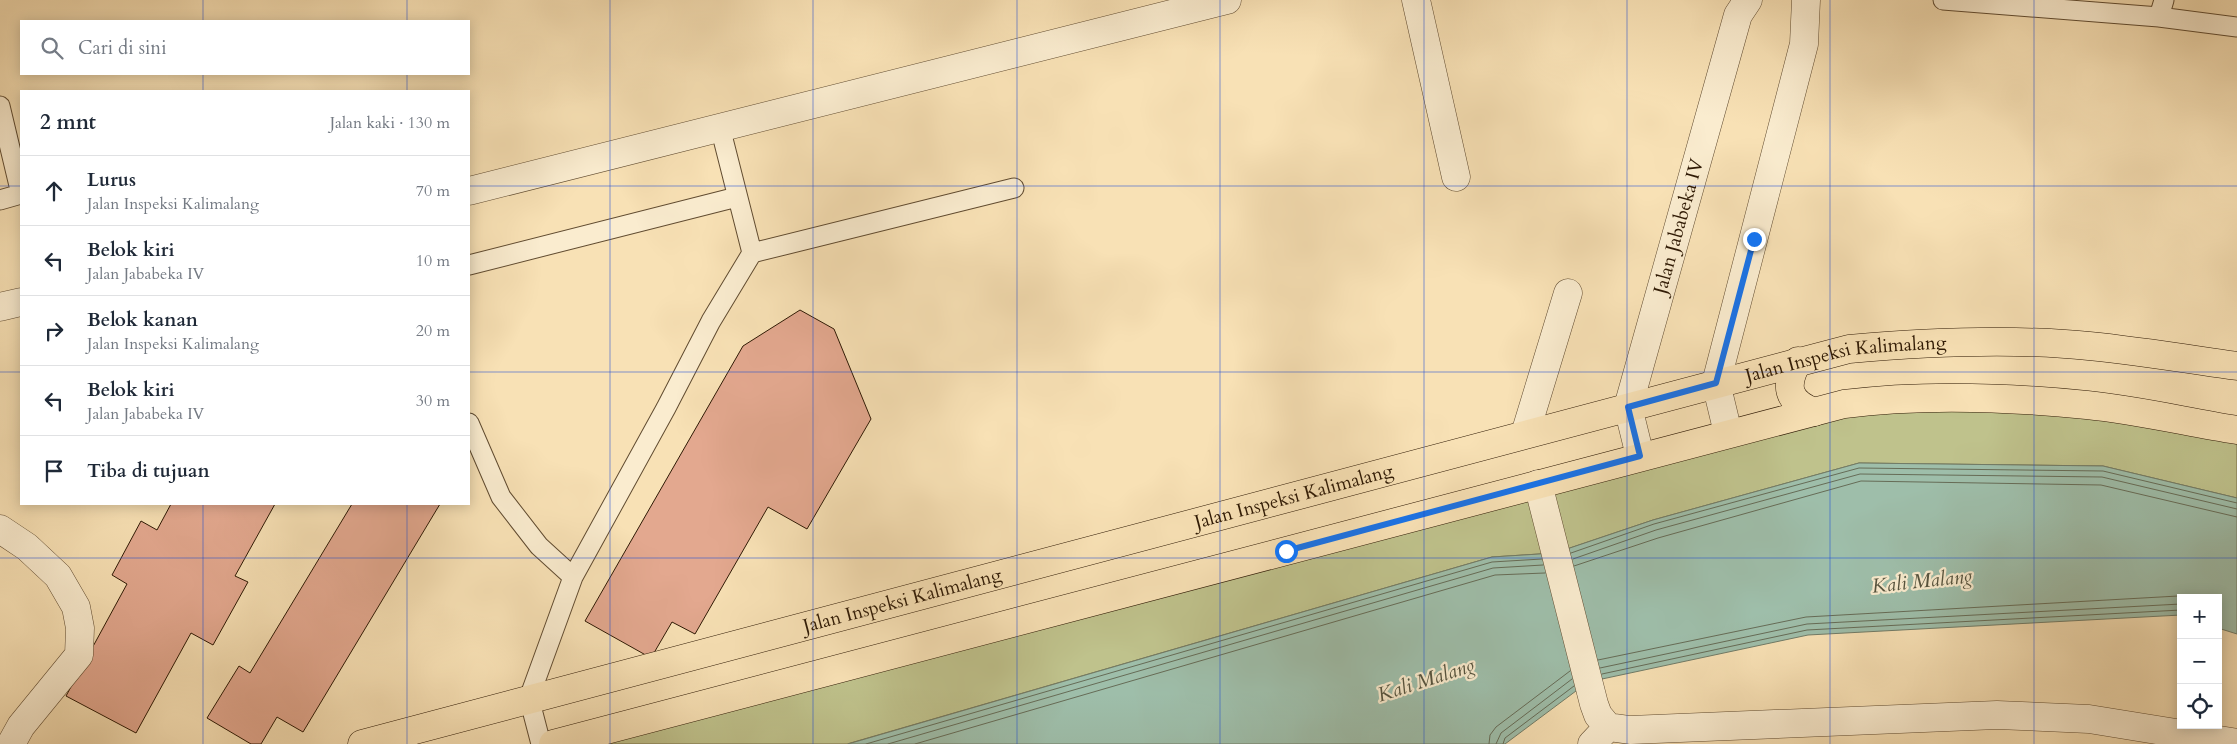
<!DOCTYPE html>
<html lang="id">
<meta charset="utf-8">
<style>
:root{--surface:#fff;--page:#f6f6f7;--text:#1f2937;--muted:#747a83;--line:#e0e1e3}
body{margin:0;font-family:Cardo,serif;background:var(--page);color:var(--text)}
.controls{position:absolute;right:15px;bottom:15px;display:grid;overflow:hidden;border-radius:0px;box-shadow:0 2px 12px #0003}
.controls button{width:45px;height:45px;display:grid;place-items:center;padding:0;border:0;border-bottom:1px solid var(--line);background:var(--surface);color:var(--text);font:25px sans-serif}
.stop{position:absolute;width:15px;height:15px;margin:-11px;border:4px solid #1a73e8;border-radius:50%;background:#fff}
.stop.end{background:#1a73e8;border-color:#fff;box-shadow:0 1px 5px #0008}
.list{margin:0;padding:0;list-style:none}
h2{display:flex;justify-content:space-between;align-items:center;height:65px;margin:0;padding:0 20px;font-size:21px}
h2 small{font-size:16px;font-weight:400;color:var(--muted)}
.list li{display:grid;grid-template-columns:32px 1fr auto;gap:15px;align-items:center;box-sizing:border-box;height:70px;padding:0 20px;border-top:1px solid var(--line)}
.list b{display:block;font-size:19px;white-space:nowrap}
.list p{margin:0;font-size:16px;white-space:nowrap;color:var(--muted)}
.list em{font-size:16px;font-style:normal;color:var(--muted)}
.icon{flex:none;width:28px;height:28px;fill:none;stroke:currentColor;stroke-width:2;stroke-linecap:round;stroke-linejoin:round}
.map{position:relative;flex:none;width:2237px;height:744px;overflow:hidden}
.search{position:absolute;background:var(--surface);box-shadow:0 2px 12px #0003;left:20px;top:20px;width:450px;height:55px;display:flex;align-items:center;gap:12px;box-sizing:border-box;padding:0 18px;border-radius:0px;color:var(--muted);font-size:19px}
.panel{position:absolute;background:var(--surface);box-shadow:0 2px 12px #0003;left:20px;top:90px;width:450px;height:415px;border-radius:0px}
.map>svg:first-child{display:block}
.green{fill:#bfc28c;stroke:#766e48}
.water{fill:#9ebeaa;stroke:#717c68}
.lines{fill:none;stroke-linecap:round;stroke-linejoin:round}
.shore{stroke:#666c57;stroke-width:1}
.building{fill:#e3a88f;stroke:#2e1904}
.service-casing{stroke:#604b30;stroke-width:21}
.minor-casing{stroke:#604b30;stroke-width:29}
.tertiary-casing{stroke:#604b30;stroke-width:29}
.primary-casing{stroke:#2e1904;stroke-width:29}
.service{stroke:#faeccf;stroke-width:19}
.minor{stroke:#faeccf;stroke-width:28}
.tertiary{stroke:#faeccf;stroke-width:28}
.primary{stroke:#f8e1b5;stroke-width:28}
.route{stroke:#1a73e8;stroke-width:6}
.grid{fill:none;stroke:#1d4ed8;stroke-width:1;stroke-opacity:0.55}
.labels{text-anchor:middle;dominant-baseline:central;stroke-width:4.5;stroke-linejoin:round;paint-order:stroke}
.street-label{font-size:19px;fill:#2e1904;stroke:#faeccf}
.water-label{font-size:20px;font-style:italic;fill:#55533e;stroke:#faeccf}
</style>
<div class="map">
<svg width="2237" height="744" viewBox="0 0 2237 744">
<rect width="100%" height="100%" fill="#f8e1b5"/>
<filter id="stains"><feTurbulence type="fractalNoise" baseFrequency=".004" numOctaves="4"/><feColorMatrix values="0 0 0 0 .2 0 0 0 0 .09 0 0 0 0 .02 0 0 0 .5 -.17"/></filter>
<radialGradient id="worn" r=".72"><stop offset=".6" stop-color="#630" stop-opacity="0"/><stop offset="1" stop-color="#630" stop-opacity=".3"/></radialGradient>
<path class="green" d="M 1882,399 L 2237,430 L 2237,498 L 2103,466 L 1859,463 L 1653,520 L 1555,553 L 1492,557 L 847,744 L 556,744 Z"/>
<path class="water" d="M 1859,463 L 2103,466 L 2237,498 L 2237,634 L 2218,628 L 2218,598 L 2181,598 L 2181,615 L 1808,635 L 1588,682 L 1505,744 L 848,744 L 1492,557 L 1555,553 L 1653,520 Z"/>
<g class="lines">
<path class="shore" d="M 1571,553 L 1654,524 L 1859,468 L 2103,471 L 2237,503
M 1573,559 L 1656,530 L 1860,474 L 2102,477 L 2237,509
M 1574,566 L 1658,538 L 1861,481 L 2101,485 L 2237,517
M 1598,660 L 1806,617 L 2178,596 L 2187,598
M 1600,668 L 1807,624 L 2181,604
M 1602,674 L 1807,630 L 2181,610
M 866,744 L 1492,562 L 1542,559
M 888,744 L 1493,568 L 1543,565
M 915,744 L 1495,575 L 1545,573
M 1489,744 L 1490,735 L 1496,727 L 1570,671
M 1496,744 L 1501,733 L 1572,679
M 1503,744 L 1505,738 L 1574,686"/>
</g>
<path class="building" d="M 800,310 L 834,329 L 871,419 L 807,529 L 768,507 L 695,634 L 672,622 L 651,658 L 585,621 L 743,346 Z
M 171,504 L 275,504 L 235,576 L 248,582 L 213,645 L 191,633 L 136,733 L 66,696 L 127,584 L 112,575 L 141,521 L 157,530 Z
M 352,504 L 440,504 L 303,732 L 277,717 L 261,744 L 251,744 L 207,718 L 239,666 L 250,673 Z"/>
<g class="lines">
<defs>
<path id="service" d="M 1943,0 L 2159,17 L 2237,27
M 2159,17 L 2164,0
M 0,106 L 21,194
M 0,200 L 21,194
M 752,253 L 1014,188
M 469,265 L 737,197
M 469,423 L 501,497 L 539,546 L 573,577
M 541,744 L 529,698 L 573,577 L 666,408 L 711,321 L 752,253 L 720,127"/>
<path id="minor" d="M 1416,0 L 1456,177
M 469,191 L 1227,0
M 0,307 L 21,302
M 1525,434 L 1568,293
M 1538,484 L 1594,704 L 1598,715 L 1608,727 L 1630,730 L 1997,715 L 2089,719 L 2237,743
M 0,529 L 27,547 L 58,576 L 76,607 L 80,628 L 79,655 L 21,726 L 11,744
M 1592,744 L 1608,727"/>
<g id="tertiary">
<path d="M 1728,433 L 1716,383 L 1804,44 L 1806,0"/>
<path id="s1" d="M 1640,456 L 1628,407 L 1738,15 L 1748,0"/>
</g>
<g id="primary">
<path d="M 1798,361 C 1784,386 1787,401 1814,412"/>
<path id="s2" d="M 362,744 L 1849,349 C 1928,342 2010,338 2089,346 C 2139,351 2188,359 2237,366"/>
<path d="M 553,744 L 1844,404 C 1922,394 2008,397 2087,405 C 2137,410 2187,422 2237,430"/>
</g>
</defs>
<use href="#service" class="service-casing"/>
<use href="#minor" class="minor-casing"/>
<use href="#tertiary" class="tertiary-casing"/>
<use href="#primary" class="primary-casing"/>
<use href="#service" class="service"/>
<use href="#minor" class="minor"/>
<use href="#tertiary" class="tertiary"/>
<use href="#primary" class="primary"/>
</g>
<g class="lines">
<path class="route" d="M 1286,551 L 1640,456 L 1628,407 L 1716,383 L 1754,239"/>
</g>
<path class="grid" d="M 203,0 L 203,21M 407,0 L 407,21M 610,0 L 610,744M 813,0 L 813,744M 1017,0 L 1017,744M 1220,0 L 1220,744M 1424,0 L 1424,744M 1627,0 L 1627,744M 1830,0 L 1830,744M 2034,0 L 2034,744M 203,74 L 203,91M 407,74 L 407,91M 0,186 L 21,186M 469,186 L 2237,186M 0,372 L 21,372M 469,372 L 2237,372M 203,504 L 203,744M 407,504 L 407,744M 0,558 L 2237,558"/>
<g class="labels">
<g class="street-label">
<text stroke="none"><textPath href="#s1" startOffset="238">Jalan Jababeka IV</textPath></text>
<text stroke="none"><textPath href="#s2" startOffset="1534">Jalan Inspeksi Kalimalang</textPath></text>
<text stroke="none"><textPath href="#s2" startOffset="964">Jalan Inspeksi Kalimalang</textPath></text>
<text stroke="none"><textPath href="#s2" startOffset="559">Jalan Inspeksi Kalimalang</textPath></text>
</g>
<g class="water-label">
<text transform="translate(1922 581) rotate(-6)">Kali Malang</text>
<text transform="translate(1426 680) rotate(-18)">Kali Malang</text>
</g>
</g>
<rect width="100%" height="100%" filter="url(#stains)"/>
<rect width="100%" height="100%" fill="url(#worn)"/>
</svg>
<div class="controls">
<button>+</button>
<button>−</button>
<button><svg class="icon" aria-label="locate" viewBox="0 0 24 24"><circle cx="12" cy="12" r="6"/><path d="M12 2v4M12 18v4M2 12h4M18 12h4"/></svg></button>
</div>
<div class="stop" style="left:1286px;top:551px"></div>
<div class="stop end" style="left:1754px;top:239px"></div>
<div class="search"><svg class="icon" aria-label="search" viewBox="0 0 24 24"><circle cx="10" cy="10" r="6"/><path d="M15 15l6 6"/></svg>Cari di sini</div>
<section class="panel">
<h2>2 mnt<small>Jalan kaki · 130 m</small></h2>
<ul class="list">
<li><svg class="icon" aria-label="ahead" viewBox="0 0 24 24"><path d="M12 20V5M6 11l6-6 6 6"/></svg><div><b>Lurus</b><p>Jalan Inspeksi Kalimalang</p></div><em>70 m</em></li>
<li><svg class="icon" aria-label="left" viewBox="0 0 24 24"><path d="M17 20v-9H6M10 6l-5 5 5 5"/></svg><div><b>Belok kiri</b><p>Jalan Jababeka IV</p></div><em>10 m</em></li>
<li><svg class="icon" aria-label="right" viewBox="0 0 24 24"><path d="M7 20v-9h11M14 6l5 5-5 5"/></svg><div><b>Belok kanan</b><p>Jalan Inspeksi Kalimalang</p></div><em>20 m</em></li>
<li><svg class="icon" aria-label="left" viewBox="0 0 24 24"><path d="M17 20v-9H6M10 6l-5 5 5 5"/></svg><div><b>Belok kiri</b><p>Jalan Jababeka IV</p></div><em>30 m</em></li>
<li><svg class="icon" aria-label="arrive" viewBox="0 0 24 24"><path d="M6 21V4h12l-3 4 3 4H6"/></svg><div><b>Tiba di tujuan</b></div></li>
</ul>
</section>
</div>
